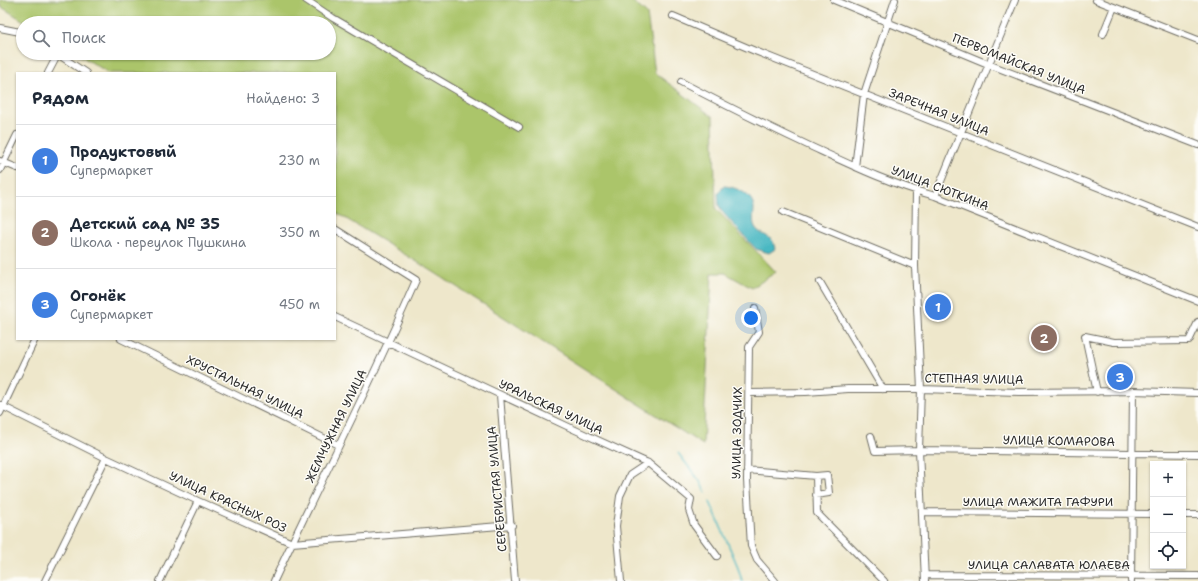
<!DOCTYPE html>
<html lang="ru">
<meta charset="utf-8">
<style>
:root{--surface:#fff;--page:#f2f2f3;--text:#1f2937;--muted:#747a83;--line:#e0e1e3;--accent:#1f6fb2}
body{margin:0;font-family:"Shantell Sans",sans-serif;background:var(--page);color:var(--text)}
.controls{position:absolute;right:12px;bottom:12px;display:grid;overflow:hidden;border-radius:0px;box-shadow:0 1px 3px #0004}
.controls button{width:36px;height:36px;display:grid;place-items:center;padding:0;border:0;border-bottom:1px solid var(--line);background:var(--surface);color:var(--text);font:20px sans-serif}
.you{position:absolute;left:751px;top:318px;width:14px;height:14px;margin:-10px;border:3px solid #fff;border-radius:50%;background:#1a73e8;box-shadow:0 0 0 6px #1a73e833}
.badge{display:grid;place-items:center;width:26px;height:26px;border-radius:50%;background:var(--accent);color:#fff;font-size:13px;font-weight:700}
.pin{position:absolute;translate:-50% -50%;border:2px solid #fff;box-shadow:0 1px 4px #0006}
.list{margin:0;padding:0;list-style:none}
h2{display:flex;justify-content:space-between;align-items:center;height:52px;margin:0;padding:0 16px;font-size:17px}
h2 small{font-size:13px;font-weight:400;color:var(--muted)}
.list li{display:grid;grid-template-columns:26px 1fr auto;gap:12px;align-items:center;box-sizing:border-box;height:72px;padding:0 16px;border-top:1px solid var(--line)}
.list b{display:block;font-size:15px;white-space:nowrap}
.list p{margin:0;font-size:13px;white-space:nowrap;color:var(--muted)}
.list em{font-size:13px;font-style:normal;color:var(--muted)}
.icon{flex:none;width:22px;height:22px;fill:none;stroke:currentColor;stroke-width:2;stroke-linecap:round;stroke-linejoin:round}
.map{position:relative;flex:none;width:1198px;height:581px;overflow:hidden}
.search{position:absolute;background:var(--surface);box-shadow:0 1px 3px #0004;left:16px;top:16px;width:320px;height:44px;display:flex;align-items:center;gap:10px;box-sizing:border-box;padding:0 14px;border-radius:22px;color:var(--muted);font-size:15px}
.panel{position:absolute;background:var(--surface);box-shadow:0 1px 3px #0004;left:16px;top:72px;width:320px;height:268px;border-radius:0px}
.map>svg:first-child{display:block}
.green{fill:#abc56b;stroke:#6b784b}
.water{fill:#49b8c2;stroke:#3a7276}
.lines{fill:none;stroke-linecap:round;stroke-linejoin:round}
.stream{stroke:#49b8c2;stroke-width:1.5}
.minor-casing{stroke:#6f6d63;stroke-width:8}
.minor{stroke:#fff;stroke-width:6}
.labels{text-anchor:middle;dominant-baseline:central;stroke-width:3;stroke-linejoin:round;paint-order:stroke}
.street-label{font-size:12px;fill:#2b2b2b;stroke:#fdfcf7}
</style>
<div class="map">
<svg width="1198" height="581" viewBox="0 0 1198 581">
<rect width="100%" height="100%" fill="#fdfcf7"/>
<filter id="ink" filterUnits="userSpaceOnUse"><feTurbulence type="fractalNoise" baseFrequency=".025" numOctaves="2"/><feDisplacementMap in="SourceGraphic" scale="8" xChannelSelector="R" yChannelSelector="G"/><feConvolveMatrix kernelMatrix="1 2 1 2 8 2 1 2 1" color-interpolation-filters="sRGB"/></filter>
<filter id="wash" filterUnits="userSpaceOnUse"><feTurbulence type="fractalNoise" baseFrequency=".012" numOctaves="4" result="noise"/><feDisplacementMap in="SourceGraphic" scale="16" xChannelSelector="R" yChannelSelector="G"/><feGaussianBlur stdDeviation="0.9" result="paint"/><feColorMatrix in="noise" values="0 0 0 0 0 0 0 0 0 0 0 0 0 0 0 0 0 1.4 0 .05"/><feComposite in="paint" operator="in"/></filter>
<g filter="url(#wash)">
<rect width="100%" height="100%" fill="#eee7cb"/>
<path class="green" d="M 0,0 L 631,0 L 647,14 L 655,73 L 713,117 L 716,209 L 776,272 L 752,288 L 725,273 L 712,273 L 703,445 L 432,271 L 335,212 L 335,73 L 109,73 L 76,53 L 329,53 L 329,23 L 27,23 L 0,6 Z"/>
<path class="water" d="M 724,186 C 736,187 753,194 754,208 C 754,214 752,221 755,227 C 758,233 767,235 772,240 C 774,242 774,246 775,249 L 769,253 L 756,249 L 724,214 L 719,206 L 718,193 Z"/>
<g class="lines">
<path class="stream" d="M 678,453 L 699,480 L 706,493
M 710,502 L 738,567 L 742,581"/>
</g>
</g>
<g filter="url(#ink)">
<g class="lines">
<defs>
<path id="minor" d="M 306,0 L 333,18 L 519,127
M 834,0 L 988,64 L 1198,145
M 1096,0 L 1198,40
M 673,16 L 755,51 L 1198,227
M 0,28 L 20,32 L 23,34
M 1103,34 L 1114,7
M 56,53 L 86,73
M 48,73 L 58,54
M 681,82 C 725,105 769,127 814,148 C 853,166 893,185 935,196 L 1198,301
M 0,161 L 17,168
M 855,167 L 864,94 L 895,0
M 0,170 L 17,135
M 916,191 L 915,266 L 921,389 L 919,450 L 925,581
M 935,196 L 1015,0
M 783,212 L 915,266
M 820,282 L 883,389
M 755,308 L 759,332 L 749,347 L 747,480 L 751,546 L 757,560 L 775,581
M 335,317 L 571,428 L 648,463 L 691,499 L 689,510 L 694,525 L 717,556
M 121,339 L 338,445
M 1097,392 L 1085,336 L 1114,342 L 1189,341 L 1198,322
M 749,393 L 806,392 L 848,389 L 921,389 L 1019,392 L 1133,391 L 1198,393
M 500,395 L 515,581
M 0,405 L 106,458 L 198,501 L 292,543 L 512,525
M 0,413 L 35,339
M 871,436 L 875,451 L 919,450 L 1198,454
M 747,470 L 816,476 L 827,475 L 829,493 L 816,495
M 816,476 L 817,513 L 884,581
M 923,512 L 1153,514
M 1183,515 L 1198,515
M 925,575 L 1198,576
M 45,581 L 106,458
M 160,581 L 198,501
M 274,581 C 321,480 372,382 416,280 L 335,229
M 621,581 L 616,526 L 620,496 L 630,475 L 648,463
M 1131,581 L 1133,391"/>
</defs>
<use href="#minor" class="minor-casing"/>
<use href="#minor" class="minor"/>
</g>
</g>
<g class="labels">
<g class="street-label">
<text transform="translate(1019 64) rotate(22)">ПЕРВОМАЙСКАЯ УЛИЦА</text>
<text transform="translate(939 112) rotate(22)">ЗАРЕЧНАЯ УЛИЦА</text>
<text transform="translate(940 188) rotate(21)">УЛИЦА СЮТКИНА</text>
<text transform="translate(974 379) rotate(1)">СТЕПНАЯ УЛИЦА</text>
<text transform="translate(245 387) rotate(26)">ХРУСТАЛЬНАЯ УЛИЦА</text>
<text transform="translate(551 407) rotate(25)">УРАЛЬСКАЯ УЛИЦА</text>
<text transform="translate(336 426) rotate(-64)">ЖЕМЧУЖНАЯ УЛИЦА</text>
<text transform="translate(737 433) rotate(-89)">УЛИЦА ЗОДЧИХ</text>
<text transform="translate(1059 441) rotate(1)">УЛИЦА КОМАРОВА</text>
<text transform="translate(497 489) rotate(-95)">СЕРЕБРИСТАЯ УЛИЦА</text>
<text transform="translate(228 502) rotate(25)">УЛИЦА КРАСНЫХ РОЗ</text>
<text x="1038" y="502">УЛИЦА МАЖИТА ГАФУРИ</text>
<text x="1049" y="565">УЛИЦА САЛАВАТА ЮЛАЕВА</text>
</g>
</g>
</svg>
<div class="controls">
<button>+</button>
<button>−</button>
<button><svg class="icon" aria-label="locate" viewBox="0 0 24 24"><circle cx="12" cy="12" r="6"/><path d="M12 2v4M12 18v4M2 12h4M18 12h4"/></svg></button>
</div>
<div class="you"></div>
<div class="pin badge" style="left:938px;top:307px;background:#3f7fe0">1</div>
<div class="pin badge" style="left:1044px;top:338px;background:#8d6e63">2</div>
<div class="pin badge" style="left:1120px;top:377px;background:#3f7fe0">3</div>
<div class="search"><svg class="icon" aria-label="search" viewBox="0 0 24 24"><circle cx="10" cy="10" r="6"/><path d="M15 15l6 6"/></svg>Поиск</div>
<section class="panel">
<h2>Рядом<small>Найдено: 3</small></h2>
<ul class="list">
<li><span class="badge" style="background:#3f7fe0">1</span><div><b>Продуктовый</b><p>Супермаркет</p></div><em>230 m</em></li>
<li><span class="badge" style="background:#8d6e63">2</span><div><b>Детский сад № 35</b><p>Школа · переулок Пушкина</p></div><em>350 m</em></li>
<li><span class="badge" style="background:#3f7fe0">3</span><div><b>Огонёк</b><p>Супермаркет</p></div><em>450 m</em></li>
</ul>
</section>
</div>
